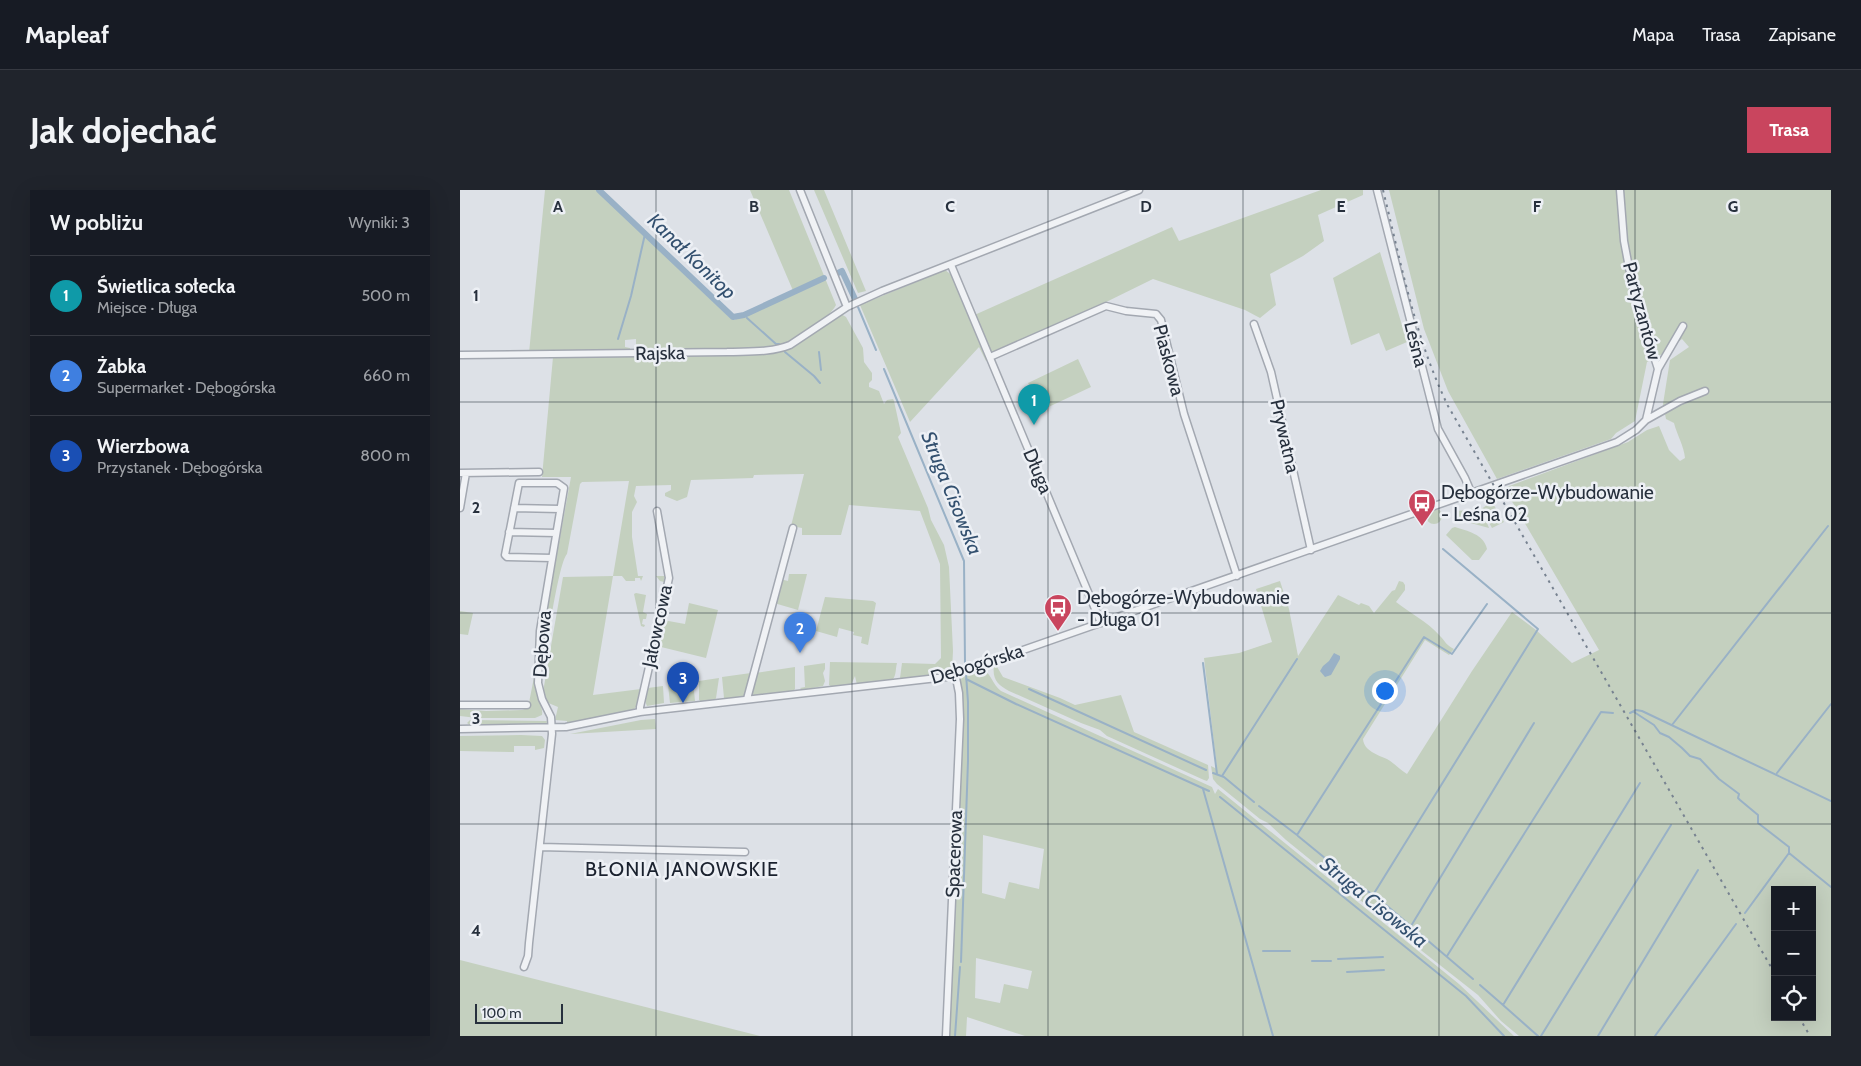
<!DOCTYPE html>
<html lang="pl">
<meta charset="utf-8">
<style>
:root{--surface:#171b24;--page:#20242c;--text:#f1f3f6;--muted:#9ea1a6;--line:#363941;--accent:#c9455e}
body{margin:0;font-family:Cabin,sans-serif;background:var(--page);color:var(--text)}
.controls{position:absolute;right:15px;bottom:15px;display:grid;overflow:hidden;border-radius:0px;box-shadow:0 5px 20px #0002}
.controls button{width:45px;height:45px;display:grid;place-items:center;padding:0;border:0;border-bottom:1px solid var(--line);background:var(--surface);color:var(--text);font:25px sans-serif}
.scale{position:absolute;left:15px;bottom:12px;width:88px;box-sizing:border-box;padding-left:5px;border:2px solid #27303d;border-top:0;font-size:14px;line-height:18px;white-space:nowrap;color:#27303d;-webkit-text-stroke:4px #edf0f5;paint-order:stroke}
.you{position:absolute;left:924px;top:500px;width:18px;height:18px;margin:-12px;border:4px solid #fff;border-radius:50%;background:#1a73e8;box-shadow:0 0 0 8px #1a73e833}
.badge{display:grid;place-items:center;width:32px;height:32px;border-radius:50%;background:var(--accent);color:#fff;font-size:16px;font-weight:700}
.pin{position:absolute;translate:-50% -41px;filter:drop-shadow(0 1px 2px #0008)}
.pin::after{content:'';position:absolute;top:26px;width:18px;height:15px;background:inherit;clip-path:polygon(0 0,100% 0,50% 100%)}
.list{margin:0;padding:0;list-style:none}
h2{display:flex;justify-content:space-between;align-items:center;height:65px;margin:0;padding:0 20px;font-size:21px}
h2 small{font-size:16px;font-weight:400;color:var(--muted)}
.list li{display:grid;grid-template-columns:32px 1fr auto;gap:15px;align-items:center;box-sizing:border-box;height:80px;padding:0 20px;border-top:1px solid var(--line)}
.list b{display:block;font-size:19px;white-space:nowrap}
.list p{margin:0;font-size:16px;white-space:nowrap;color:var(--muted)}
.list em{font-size:16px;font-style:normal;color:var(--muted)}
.icon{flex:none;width:28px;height:28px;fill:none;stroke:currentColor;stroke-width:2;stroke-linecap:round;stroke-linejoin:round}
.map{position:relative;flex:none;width:1371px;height:846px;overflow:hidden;border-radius:0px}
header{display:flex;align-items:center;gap:30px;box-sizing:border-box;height:70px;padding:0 25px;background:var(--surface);border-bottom:1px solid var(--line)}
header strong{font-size:24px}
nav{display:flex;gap:28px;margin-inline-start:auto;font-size:18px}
.intro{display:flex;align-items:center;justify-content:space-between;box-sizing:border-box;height:120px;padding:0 30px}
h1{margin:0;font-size:35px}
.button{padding:12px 22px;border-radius:0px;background:var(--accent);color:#fff;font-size:18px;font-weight:700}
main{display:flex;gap:30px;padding:0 30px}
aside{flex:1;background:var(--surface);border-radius:0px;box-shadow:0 5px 20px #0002}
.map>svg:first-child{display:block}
.green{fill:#c4d0bf;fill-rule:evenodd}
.water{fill:#99b1c6}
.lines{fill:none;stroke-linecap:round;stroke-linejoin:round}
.stream{stroke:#99b1c6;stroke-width:2}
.canal{stroke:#99b1c6;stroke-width:6}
.minor-casing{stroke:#a3a8b1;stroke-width:9}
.minor{stroke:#f0f2f5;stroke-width:6}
.rail{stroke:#778290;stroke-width:2;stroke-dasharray:2.5 5;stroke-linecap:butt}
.grid{fill:none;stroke:#27303d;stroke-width:1;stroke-opacity:0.55}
.labels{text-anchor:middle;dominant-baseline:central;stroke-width:5;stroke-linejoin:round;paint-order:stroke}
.street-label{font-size:19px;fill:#27303d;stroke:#edf0f5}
.poi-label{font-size:19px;fill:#27303d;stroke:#edf0f5;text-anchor:start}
.water-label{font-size:20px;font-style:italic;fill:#33506f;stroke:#edf0f5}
.neighbourhood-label{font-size:20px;letter-spacing:1px;fill:#1a212e;stroke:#edf0f5}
.grid-label{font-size:16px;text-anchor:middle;font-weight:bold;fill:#27303d;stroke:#edf0f5;stroke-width:5;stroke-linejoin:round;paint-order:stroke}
</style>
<header>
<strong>Mapleaf</strong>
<nav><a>Mapa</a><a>Trasa</a><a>Zapisane</a></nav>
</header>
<div class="intro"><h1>Jak dojechać</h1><a class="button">Trasa</a></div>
<main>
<aside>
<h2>W pobliżu<small>Wyniki: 3</small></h2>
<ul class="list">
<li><span class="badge" style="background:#0f9aa8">1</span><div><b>Świetlica sołecka</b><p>Miejsce · Długa</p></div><em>500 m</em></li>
<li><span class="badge" style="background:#3f7fe0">2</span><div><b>Żabka</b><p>Supermarket · Dębogórska</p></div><em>660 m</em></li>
<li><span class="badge" style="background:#1a4fb4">3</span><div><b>Wierzbowa</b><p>Przystanek · Dębogórska</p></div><em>800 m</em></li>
</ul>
</aside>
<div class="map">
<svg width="1371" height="846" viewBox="0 0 1371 846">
<rect width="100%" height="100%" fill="#dde1e7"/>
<path class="green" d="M 85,0 L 137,0 L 269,127 L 274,130 L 334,103 L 290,0 L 329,0 L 376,115 C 369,129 336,150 321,155 C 316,157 311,158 305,159 L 176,160 L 174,157 L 176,157 L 176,149 L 165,150 L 165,157 L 170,158 L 170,161 L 88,161 L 69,163 Z
M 354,0 L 364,0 L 406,101 L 398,103 Z
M 861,0 L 903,0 L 903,5 L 858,25 L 864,51 L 843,66 L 810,84 L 816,115 L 800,128 L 785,120 L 693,89 L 526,171 L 519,157 L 450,232 L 400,115 L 485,80 L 493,86 L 510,127 L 712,37 L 719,51 Z
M 929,0 L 1371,0 L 1371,846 L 1059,846 L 1041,831 L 1018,805 L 962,761 L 945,745 L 937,740 L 826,650 L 808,633 L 800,629 L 757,594 L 753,589 L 751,576 L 757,579 L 744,468 L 779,463 L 812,452 L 796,399 L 820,391 L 829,419 L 838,466 L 878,405 L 899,415 L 901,413 L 909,416 L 914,423 L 932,401 L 935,400 L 939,391 L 943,392 L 945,395 L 945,400 L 936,412 C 950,423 968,432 980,446 C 985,451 986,455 994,459 L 989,465 L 965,450 L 903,549 C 904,561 918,565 927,569 C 934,573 940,580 947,584 L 1012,481 L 1052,422 L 1076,440 L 1112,473 L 1139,460 L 1053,313 L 1045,304 L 1044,298 L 1168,252 L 1187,240 L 1199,236 L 1209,260 L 1220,271 L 1225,268 C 1224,256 1217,245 1214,233 L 1206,229 L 1203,214 L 1210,170 L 1229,157 L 1222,149 L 1204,163 L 1187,172 L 1175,231 L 1156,243 L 1151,249 L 1037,289 L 988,201 L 964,139 ZM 1315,700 L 1352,700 L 1352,827 L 1315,827 Z
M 920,62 L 947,152 L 926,161 L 919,143 L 891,155 L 873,88 Z
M 381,124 L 386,127 L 403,158 L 404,172 L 412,183 L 412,190 L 409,193 L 409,197 L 419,201 L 424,214 L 427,210 L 433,209 L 434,211 L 441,243 L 438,247 L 468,318 L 471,330 L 484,355 L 489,377 L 493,461 L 492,480 L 478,485 L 441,489 L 440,488 L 442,473 L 475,474 L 481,468 L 480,374 L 460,321 L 389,315 L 381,345 L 342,345 L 342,338 L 331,336 L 344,284 L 294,285 L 293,288 L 231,290 L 227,307 L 217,311 L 205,306 L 205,303 L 211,300 L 211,295 L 176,296 L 174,306 L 177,312 L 172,322 L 172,347 L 178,386 L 205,386 L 204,392 L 200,391 L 196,386 L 183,386 L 181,391 L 180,388 L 175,388 L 175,391 L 166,391 L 162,386 L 153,386 L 133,505 L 181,499 L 177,516 L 173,520 L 117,532 L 107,533 L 107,531 L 95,530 L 98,517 L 86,512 L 83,502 L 103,387 L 153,386 L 169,291 L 122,292 L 120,294 L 107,364 C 98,373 84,474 81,493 L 80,456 L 111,287 L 82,287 L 93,167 L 311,163 L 326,160 Z
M 618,169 L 631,197 L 582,220 L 568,193 Z
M 1032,312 L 1044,332 L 1032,338 L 1022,320 L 1029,338 L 996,329 L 996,321 L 1021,319 Z
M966 326a8 8 0 1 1 16 0a8 8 0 1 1-16 0Z
M 995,337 C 1007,341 1024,344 1027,359 L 1019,370 L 1012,370 L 986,345 L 992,338 Z
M 329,384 L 347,384 L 338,420 L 314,413 L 320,389 L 328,391 Z
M 176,403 L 186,405 L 183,422 L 187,424 L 186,429 L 183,429 L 182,434 L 185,435 L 184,437 L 181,436 L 174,404 Z
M 365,407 L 413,411 L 416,413 L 408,455 L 401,453 L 402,447 L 393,445 L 394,442 L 379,438 L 377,447 L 356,441 Z
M 229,413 L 258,420 L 246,468 L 197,456 L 203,430 L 225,434 Z
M 0,421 L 13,423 L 8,445 L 0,444 Z
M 75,460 C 79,475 76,493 79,509 C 80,515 83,519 82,525 L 75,528 L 17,528 L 0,526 L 0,519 L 26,521 L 62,520 L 68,518 L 75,482 Z
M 370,472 L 437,473 C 435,480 437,488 430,491 L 397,495 L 395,486 L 391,495 L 372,497 L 369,495 Z
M 365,473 L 365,479 L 363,483 L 365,491 L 363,496 L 342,500 L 340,498 L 345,497 L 344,476 Z
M 536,475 L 543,487 L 600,508 L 615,515 L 661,505 L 674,542 L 748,575 L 749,588 L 747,591 L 744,590 L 647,546 L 640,540 L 621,533 L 549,501 C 538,495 532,489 534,476 Z
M 335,477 L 335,499 L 332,502 L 293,506 L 291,504 L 295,483 Z
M 522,478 C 531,483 532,494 541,501 L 752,597 L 755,604 L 758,599 L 999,794 L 1054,846 L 565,846 L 507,827 L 506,846 L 488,846 L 501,562 L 502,502 L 498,486 ZM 523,645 L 584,659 L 579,699 L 549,692 L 545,709 L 522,703 ZM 516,768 L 572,781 L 568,799 L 544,794 L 540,813 L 515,808 Z
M 291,483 L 284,507 L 267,509 L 264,508 L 262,487 Z
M 259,488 L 256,508 L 254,511 L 242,512 L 239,510 L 239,491 Z
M 233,491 L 235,511 L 210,513 L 208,495 Z
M 203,496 L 204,513 L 187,516 L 185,511 L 188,498 Z
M 195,529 L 196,539 L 110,544 L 181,530 Z
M 10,530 L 86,531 L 88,532 L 84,534 L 11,536 L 7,533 Z
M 61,545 L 82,546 L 85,550 L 84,558 L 75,560 L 75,556 L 54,556 L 54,562 L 0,561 L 0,546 Z
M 0,770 L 300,846 L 0,846 Z"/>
<path class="water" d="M 874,463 L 880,466 L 880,469 L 871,485 L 865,487 L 860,481 L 863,476 L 869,471 Z"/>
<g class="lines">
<path class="stream" d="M 398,117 L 416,160
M 287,128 L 316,154 L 319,154
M 158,149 L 171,106 L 185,44
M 325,162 L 354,186 L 360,193
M 359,162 L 361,180
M 424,179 L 504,371 L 505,474
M 743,473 L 757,584
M 506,489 L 556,514 L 749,601
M 569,499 L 746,580
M 1174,522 L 1194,535 L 1200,543 L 1209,547 L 1222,558 L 1230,566 L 1240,569 L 1259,589 L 1279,604 L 1278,608 L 1280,610 L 1298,625 L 1298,633 L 1329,657 L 1329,663 L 1371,697
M 1170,523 L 1176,520 L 1182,521 L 1371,611
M 1212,535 L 1368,336
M 753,583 L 764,587 L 794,612
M 1317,583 L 1371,514
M 762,586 L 837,469
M 743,599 L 813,846
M 760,607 L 1006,806 L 1044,846
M 799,616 L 837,645 L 964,447 L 992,464 L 1027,414
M 838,646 L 882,682
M 888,687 L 913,705
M 919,709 L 913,705 L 1078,439 L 983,359
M 926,715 L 1013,789
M 1285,723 L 1329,663
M 951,736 L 1074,533
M 803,761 L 830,761
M 987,766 L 1141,522 L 1153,523
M 878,769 L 923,767
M 852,771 L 871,771
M 501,772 L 508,571 L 508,512 L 506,484
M 887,782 L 924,780
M 1020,795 L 1043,815 L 1180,593
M 1043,815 L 1078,846
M 495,846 L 500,777
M 1081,846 L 1211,635
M 1138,846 L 1238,680
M 1195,846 L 1276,734"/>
<path class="canal" d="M 139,0 L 273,127 L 284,125 L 364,88
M 378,83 L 382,81 L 395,109"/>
<defs>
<path id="minor" d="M 340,0 L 387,117
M 917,0 L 978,239 L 1005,288 L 1011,302
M 491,75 L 641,433
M 794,134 L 811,182 L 851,360
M 0,165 L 267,162 C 288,161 310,163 330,155 L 387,117 L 422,101 L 679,0
M 530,167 L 646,116 L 666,121 L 696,124 L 701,130 L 724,224 L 777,386
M 1198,179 L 1223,136
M 1186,230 L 1220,211 L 1245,201
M 0,283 L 79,282
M 0,318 L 6,283
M 54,318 L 100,319
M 49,342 L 96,343
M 287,509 L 333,338
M 0,515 L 67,515
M 180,522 L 180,517 L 209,388 L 197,321
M 0,539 L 106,537 L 180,522 L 486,487 L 1157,252 L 1176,240 L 1186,230 L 1198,179 L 1174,104 L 1164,51 L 1160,0
M 80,657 L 285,662
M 64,777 L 68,766 L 69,753 L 92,544 L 91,527 L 82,509 L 78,493 L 80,441 L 104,298 L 97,293 L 59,293 L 45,365 L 47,367 L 92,368
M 486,846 L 500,529 L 499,503 L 495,483"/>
</defs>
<use href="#minor" class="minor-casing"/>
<use href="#minor" class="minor"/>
<path class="rail" d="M 923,0 C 941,73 955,148 988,216 L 1315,784
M 1339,827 L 1350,846"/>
</g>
<path class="grid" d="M 196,0 L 196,846M 392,0 L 392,846M 588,0 L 588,846M 783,0 L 783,846M 979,0 L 979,846M 1175,0 L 1175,846M 0,212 L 1371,212M 0,423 L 1371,423M 0,634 L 1371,634"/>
<defs>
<symbol id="bus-pin" viewBox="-11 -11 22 30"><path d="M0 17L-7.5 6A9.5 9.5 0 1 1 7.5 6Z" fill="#c9455e" stroke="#edf0f5"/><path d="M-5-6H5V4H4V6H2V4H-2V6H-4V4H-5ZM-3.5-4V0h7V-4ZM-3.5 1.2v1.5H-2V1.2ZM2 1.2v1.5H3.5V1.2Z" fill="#fff"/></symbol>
</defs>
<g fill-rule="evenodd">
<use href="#bus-pin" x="946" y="297" width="32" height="43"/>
<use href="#bus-pin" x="582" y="402" width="32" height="43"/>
</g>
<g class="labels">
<g class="street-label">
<text transform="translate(1182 121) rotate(75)">Partyzantów</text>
<text transform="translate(956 154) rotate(76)">Leśna</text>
<text transform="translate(200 163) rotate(-1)">Rajska</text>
<text transform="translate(709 170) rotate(75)">Piaskowa</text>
<text transform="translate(825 246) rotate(77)">Prywatna</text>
<text transform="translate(578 281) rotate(67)">Długa</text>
<text transform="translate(197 436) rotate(-78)">Jałowcowa</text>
<text transform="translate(82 454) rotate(-86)">Dębowa</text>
<text transform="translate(517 474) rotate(-17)">Dębogórska</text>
<text transform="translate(494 664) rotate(-88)">Spacerowa</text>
</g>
<g class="poi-label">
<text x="981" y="302">Dębogórze-Wybudowanie<tspan x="981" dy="22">- Leśna 02</tspan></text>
<text x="617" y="407">Dębogórze-Wybudowanie<tspan x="617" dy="22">- Długa 01</tspan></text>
</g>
<g class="water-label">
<text transform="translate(232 66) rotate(44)">Kanał Konitop</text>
<text transform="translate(492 303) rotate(68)">Struga Cisowska</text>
<text transform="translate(914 712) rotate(39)">Struga Cisowska</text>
</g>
<g class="neighbourhood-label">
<text x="222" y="679">BŁONIA JANOWSKIE</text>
</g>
</g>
<g class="grid-label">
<text x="98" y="22">A</text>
<text x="294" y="22">B</text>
<text x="490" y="22">C</text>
<text x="686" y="22">D</text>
<text x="881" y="22">E</text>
<text x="1077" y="22">F</text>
<text x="1273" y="22">G</text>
<text x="16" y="111">1</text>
<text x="16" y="323">2</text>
<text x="16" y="534">3</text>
<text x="16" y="746">4</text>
</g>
</svg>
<div class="controls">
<button>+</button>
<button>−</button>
<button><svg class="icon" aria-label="locate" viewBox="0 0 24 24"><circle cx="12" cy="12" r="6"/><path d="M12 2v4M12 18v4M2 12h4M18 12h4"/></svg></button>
</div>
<div class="scale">100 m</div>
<div class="you"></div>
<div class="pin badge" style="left:574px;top:235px;background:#0f9aa8">1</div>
<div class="pin badge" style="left:340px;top:463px;background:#3f7fe0">2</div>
<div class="pin badge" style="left:223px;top:513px;background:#1a4fb4">3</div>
</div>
</main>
